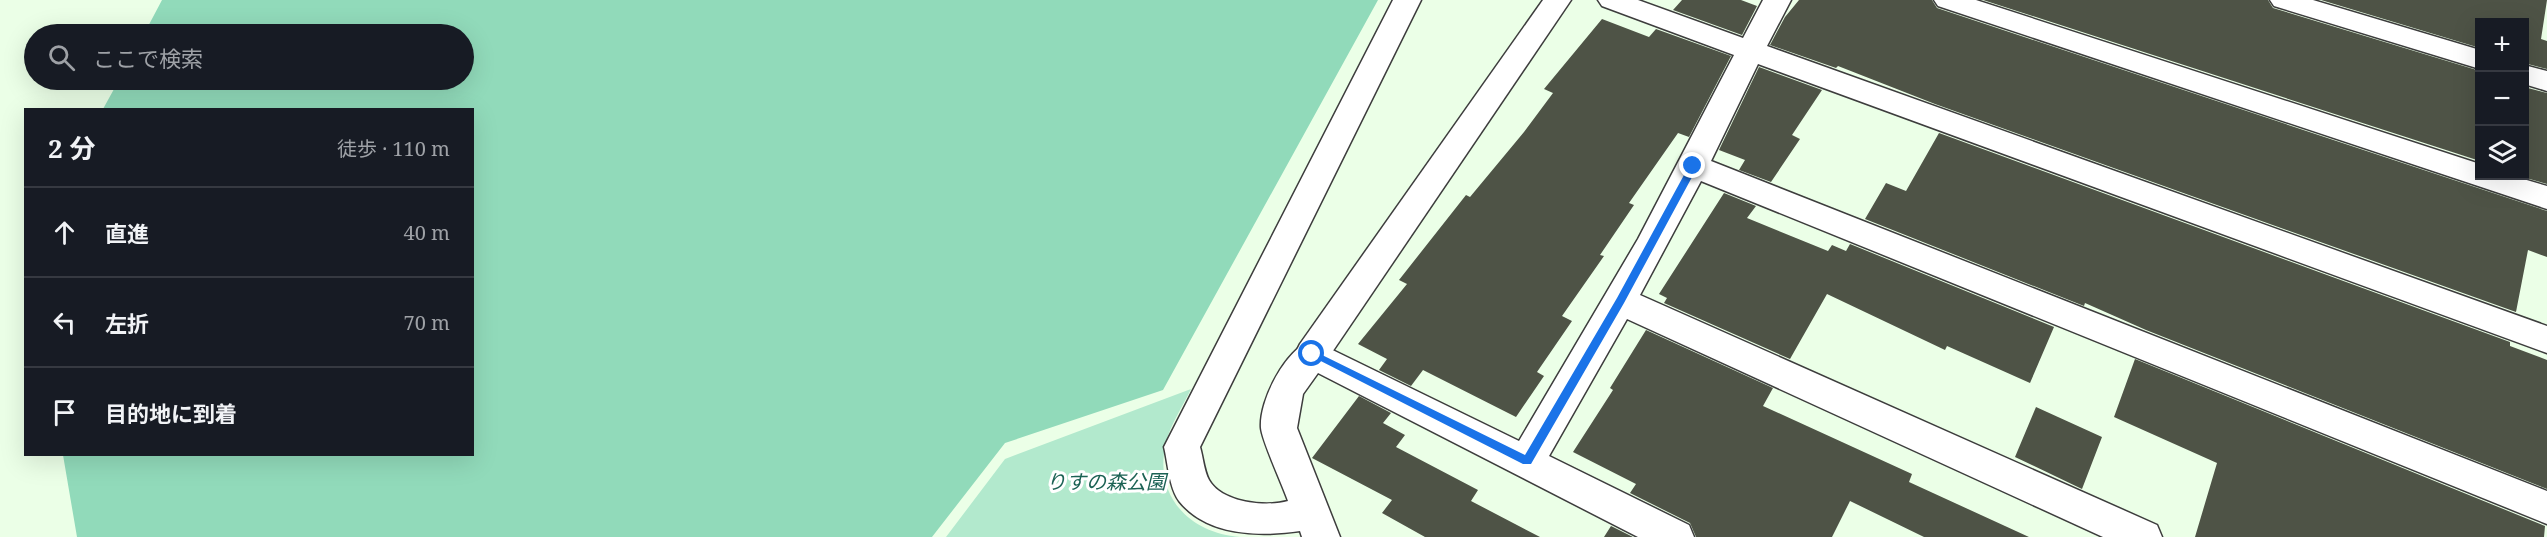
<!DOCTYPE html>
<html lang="ja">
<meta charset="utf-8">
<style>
:root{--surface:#171b24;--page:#20242c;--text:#f1f3f6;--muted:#9ea1a6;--line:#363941}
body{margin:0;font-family:"Noto Serif","Noto Sans JP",serif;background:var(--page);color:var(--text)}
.controls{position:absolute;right:18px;top:18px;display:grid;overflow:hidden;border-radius:0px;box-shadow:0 6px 24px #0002}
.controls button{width:54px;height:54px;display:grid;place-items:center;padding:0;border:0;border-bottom:2px solid var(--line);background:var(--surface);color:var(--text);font:30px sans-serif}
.stop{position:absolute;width:18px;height:18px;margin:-14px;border:4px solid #1a73e8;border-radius:50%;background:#fff}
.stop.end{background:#1a73e8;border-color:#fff;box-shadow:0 2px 6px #0008}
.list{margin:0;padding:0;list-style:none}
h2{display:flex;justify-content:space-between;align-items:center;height:78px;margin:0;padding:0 24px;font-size:26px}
h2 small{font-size:20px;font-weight:400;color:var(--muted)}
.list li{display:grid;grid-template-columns:39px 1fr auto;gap:18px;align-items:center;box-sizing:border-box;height:90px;padding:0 24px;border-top:2px solid var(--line)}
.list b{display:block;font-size:22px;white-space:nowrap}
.list em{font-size:20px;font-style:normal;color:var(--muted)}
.icon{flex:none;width:33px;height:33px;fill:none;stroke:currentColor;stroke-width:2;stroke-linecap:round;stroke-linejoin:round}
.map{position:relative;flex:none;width:2547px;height:537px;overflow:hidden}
.search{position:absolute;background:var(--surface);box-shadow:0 6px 24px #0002;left:24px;top:24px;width:450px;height:66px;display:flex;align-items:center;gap:15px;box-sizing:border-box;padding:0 21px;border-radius:33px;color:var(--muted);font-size:22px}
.panel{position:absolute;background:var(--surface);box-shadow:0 6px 24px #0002;left:24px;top:108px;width:450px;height:348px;border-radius:0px}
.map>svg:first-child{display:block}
.green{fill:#b2e9cd}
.forest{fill:#91daba}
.building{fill:#4e5346}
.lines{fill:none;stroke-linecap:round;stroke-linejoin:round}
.minor-casing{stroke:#3d3d3d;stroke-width:3}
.tertiary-casing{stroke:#3d3d3d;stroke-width:3}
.minor{fill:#fff;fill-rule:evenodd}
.tertiary{fill:#fff;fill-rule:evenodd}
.route{fill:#1a73e8}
.labels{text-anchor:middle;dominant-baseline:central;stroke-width:6;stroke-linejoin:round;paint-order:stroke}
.park-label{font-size:20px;font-style:italic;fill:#1b6254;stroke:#fff}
</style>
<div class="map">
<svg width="2547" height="537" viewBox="0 0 2547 537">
<rect width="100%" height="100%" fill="#ebffe7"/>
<path class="green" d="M 1191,389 C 1183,406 1170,425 1166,443 C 1153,495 1189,533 1240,537 L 946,537 L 1005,459 Z"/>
<path class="forest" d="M 162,0 L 1378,0 L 1163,390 L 1005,443 L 932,537 L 77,537 L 63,455 L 472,454 L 472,110 L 103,109 L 119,80 L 464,80 L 464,34 L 144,34 Z"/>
<path class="building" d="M 1682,0 L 1741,0 L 1757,6 L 1742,35 L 1673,10 Z
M 1799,0 L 1932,0 L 1937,8 L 2547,211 L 2547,257 L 2528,250 L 2516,312 L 1935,104 L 1838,66 L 1836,68 L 1770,45 L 1785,17 Z
M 1983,0 L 2268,0 L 2273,8 L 2480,71 L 2480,161 Z
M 2321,0 L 2547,0 L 2541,39 L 2547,41 L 2547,69 L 2524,63 L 2524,22 L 2480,22 L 2480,48 Z
M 1602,19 L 1649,37 L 1656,29 L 1731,56 L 1689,137 L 1678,133 L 1629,203 L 1634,205 L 1600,255 L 1604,256 L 1562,316 L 1572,321 L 1537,372 L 1544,376 L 1516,417 L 1423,370 L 1411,386 L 1379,370 L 1387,359 L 1358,344 L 1407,284 L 1399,280 L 1466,195 L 1470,197 L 1524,132 L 1553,93 L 1544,89 Z
M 1759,67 L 1822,90 L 1792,135 L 1800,139 L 1771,182 L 1739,170 L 1745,160 L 1719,150 Z
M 2524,87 L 2547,93 L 2547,184 L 2519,176 L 2524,176 Z
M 1939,133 L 2510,342 L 2510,346 L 2547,360 L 2547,489 L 2146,330 L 2085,303 L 2084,306 L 1865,219 L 1886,183 L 1906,191 Z
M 1724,193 L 1756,206 L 1747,218 L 1828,251 L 1832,245 L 1846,251 L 1850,244 L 2054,327 L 2030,383 L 1947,346 L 1945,350 L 1827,294 L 1790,359 L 1664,303 L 1667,298 L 1659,294 Z
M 1646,330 L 1773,388 L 1763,406 L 1912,474 L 1909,482 L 2029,537 L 1924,537 L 1850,501 L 1832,537 L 1696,537 L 1690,523 L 1630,493 L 1636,484 L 1573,452 L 1613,390 L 1610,388 Z
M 2135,359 L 2545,526 L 2544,537 L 2195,537 L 2217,463 L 2114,417 Z
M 1359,396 L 1391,413 L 1383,423 L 1405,435 L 1396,447 L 1478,490 L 1471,501 L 1540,537 L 1425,537 L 1382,513 L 1392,500 L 1312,458 Z
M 2036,407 L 2102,437 L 2082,489 L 2015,457 Z
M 1611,526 L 1633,537 L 1604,537 Z"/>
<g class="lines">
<defs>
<path id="minor" d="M 1393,0 L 1421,0 L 1200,447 C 1203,457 1204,471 1209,480 C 1222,503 1266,507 1288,501 C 1283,486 1262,441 1261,428 C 1259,400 1286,349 1312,340 L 1519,441 L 1638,239 L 1734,55 L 1602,6 L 1598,0 L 1638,0 L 1743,38 L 1763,0 L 1791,0 L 1767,46 L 2547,326 L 2547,353 L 1758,64 L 1711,161 L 2547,491 L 2547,524 L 1701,181 L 1640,295 L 2157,525 L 2162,537 L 2103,537 L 1627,319 L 1549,456 L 1689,525 L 1694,537 L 1638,537 L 1318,373 L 1303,394 L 1297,428 L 1340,537 L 1302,537 L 1300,531 C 1259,537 1207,536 1179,501 C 1169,487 1168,463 1164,447 Z
M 1934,0 L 1976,0 L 2480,164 L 2480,176 L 2513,176 L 2547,186 L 2547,209 L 1938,6 Z
M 2270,0 L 2313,0 L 2480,50 L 2480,69 L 2274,6 Z
M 2524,65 L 2547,71 L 2547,91 L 2524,84 Z"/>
<path id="tertiary" d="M 1543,0 L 1571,0 L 1324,364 L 1312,368 L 1300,364 L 1295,354 L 1300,344 Z"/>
</defs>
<use href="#minor" class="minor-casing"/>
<use href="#tertiary" class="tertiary-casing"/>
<use href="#minor" class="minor"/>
<use href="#tertiary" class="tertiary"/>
</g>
<path class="route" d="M 1690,164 L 1698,166 L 1624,303 L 1531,464 L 1523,464 L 1307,354 L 1312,350 L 1316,352 L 1525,455 L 1617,298 Z"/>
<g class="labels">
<g class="park-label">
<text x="1106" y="481">りすの森公園</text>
</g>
</g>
</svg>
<div class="controls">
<button>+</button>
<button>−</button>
<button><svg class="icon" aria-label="layers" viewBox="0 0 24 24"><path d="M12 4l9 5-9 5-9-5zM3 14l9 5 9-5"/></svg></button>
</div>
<div class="stop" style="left:1312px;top:354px"></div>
<div class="stop end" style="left:1693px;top:166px"></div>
<div class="search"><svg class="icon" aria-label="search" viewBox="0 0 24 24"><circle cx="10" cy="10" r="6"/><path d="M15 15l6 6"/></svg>ここで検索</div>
<section class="panel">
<h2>2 分<small>徒歩 · 110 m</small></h2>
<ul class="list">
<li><svg class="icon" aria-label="ahead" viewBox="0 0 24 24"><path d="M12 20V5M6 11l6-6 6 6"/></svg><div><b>直進</b></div><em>40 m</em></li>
<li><svg class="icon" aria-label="left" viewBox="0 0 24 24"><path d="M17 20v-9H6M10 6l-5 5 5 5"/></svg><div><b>左折</b></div><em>70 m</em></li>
<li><svg class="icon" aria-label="arrive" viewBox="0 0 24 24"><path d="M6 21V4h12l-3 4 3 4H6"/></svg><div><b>目的地に到着</b></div></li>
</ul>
</section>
</div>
